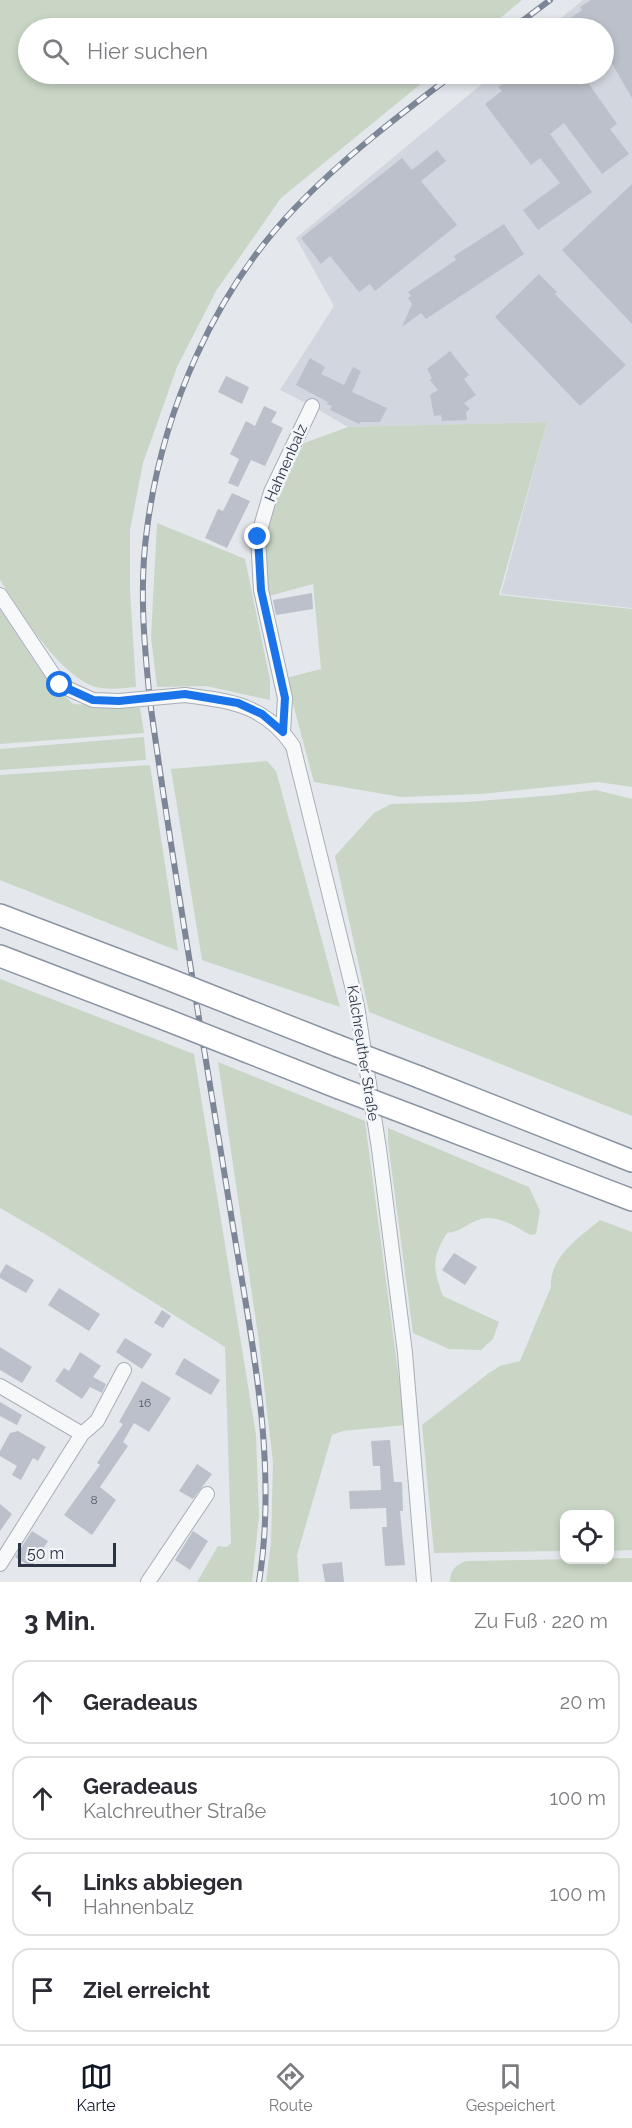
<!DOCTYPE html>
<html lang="de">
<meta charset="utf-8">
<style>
:root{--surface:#fff;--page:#f7f7f7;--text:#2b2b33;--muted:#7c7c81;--line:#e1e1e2;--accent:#111827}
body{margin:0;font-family:Raleway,sans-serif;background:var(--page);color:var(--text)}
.controls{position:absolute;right:18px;bottom:18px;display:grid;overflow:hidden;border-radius:12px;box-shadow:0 3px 9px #0003}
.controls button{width:54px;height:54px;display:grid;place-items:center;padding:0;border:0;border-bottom:2px solid var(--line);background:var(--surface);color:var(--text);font:30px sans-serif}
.scale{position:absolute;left:18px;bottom:15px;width:98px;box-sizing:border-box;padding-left:6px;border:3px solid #2b3445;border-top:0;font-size:16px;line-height:21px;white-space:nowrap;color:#2b3445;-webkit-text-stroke:4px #f4f6f9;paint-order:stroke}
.stop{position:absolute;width:18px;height:18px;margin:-14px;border:4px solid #1a73e8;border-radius:50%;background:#fff}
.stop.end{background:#1a73e8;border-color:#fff;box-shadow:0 2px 6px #0008}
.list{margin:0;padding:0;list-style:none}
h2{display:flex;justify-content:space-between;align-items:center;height:78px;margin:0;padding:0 24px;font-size:26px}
h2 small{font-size:20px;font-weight:400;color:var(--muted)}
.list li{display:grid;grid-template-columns:39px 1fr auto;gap:18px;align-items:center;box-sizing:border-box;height:84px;margin:0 12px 12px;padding:0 12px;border:2px solid var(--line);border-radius:18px}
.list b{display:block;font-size:22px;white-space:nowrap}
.list p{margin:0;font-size:20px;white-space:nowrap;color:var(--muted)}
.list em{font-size:20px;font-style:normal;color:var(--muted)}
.icon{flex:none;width:33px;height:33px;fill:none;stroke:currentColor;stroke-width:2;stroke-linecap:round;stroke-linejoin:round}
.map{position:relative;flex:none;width:632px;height:1582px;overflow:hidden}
.search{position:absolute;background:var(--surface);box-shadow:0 3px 9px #0003;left:18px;right:18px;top:18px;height:66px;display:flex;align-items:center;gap:15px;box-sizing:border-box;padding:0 21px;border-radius:33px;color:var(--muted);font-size:22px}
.sheet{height:462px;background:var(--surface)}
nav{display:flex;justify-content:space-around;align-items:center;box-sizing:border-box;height:84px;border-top:2px solid var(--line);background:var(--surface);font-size:16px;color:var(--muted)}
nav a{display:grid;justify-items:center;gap:3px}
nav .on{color:var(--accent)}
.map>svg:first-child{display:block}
.built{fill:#d2d6de}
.green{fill:#c9d6c5}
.building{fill:#bbc0ca}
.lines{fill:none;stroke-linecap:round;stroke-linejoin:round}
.minor-casing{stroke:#a9aeb7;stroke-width:16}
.highway-casing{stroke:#8b94a3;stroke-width:24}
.minor{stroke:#f7f8fa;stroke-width:14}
.highway{stroke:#fff;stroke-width:21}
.rail-casing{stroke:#7d8696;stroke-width:6}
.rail{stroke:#f4f6f9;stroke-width:4;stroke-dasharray:11;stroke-linecap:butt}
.minor-bridge-casing{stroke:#a9aeb7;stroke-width:16;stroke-linecap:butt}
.highway-bridge-casing{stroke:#8b94a3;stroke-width:24;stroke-linecap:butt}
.minor-bridge{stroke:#f7f8fa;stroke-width:14}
.highway-bridge{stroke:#fff;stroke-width:21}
.route{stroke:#1a73e8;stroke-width:8}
.labels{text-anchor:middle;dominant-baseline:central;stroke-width:5;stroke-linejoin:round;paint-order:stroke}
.number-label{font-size:12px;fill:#4f5766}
.street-label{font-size:15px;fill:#2b3445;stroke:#f4f6f9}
</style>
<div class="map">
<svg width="632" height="1582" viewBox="0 0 632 1582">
<rect width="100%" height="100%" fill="#e4e7ec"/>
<path class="built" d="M 583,0 L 632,0 L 632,608 L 501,594 L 547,422 L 348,427 L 312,406 L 280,390 L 334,306 L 296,238 L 494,74 L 604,74 L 604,28 L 549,28 Z"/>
<path class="green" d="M 0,0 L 522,0 L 488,28 L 28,28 L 28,74 L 433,74 L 281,198 L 216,291 L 177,367 L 143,463 L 130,530 L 130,590 L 136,687 C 122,688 103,691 90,685 C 54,668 22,613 0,580 Z
M 547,422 L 499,595 L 632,609 L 632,787 L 598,782 L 480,794 L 401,797 L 314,782 L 286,678 L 321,669 L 313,584 L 269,596 L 263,547 L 269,514 L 304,443 L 348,427 Z
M 157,523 L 245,559 L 270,680 L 270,700 L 206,686 L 157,687 L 151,637 Z
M 0,610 L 42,673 L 73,704 L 140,708 L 144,733 L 0,744 Z
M 144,737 L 146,760 L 0,770 L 0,749 Z
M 267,761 L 276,771 L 340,1007 L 202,960 L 171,769 Z
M 150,765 L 178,951 L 0,880 L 0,775 Z
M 596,790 L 632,799 L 632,1116 L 369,1012 L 335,856 L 374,813 L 391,804 L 467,802 L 555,795 Z
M 0,979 L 194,1054 L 256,1435 L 259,1516 L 252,1582 L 197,1582 L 218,1546 L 227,1547 L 231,1543 L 225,1347 L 45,1234 L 0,1208 Z
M 218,1062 L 365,1121 L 405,1425 L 343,1431 L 332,1435 L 297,1555 L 299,1582 L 266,1582 L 271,1542 L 273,1462 L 259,1342 Z
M 388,1128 L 529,1187 L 540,1211 L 536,1234 L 530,1235 C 512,1225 494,1211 473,1222 C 461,1228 461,1231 447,1233 C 431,1259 433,1268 443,1296 L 499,1322 L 493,1339 L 481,1350 L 449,1349 L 413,1333 L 388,1142 Z
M 600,1220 L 632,1232 L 632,1550 L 610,1551 L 610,1514 L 564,1514 L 564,1551 L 434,1553 L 422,1425 L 489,1373 L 500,1366 L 520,1361 L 551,1287 C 549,1257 580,1237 600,1220 Z
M 632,1558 L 632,1582 L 450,1582 C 450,1571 455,1565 466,1561 Z"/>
<path class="building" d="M 591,0 L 632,0 L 632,98 L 603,48 L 603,28 L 557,28 L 582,10 L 580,7 Z
M 516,74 L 584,74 L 591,82 L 589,84 L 617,124 L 610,129 L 629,154 L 602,174 L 564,123 L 550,134 L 592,192 L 538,230 L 523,210 L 560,183 L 540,158 L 531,165 L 485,104 L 502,91 L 498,87 Z
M 437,150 L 446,161 L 421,181 L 457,225 L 375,291 L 370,284 L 359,292 L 330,256 L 321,264 L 301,238 L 402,158 L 412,170 Z
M 632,184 L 632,324 L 562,250 Z
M 504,224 L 524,254 L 426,319 L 421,313 L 402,327 L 412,304 L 408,298 L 411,296 L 408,292 L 456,260 L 454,256 Z
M 539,274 L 557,292 L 555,294 L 626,365 L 580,406 L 495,317 Z
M 450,351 L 469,375 L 464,379 L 476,395 L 464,403 L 470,409 L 466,412 L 467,420 L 442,421 L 441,415 L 434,416 L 430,395 L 438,390 L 430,380 L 432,378 L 427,369 Z
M 310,358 L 325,367 L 321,374 L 344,385 L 353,367 L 361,371 L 352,392 L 387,408 L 380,422 L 360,422 L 359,424 L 330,410 L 332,406 L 327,404 L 328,402 L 296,385 Z
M 226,376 L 249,387 L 242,404 L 218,392 Z
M 264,406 L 277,412 L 271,422 L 283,428 L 265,466 L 251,460 L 238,487 L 228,483 L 239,459 L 230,454 L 246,421 L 255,426 Z
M 232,493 L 250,501 L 227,548 L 205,538 L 218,509 L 223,511 Z
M 312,593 L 313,609 L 276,615 L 273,600 Z
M 454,1253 L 477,1267 L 465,1285 L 442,1270 Z
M 6,1264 L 34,1280 L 26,1293 L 0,1278 L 0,1274 Z
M 59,1288 L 100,1314 L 89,1331 L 48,1305 Z
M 162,1310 L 171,1316 L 163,1328 L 154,1323 Z
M 125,1338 L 152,1354 L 142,1369 L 116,1352 Z
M 0,1347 L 32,1367 L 22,1383 L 0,1370 Z
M 80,1352 L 101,1366 L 93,1377 L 106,1384 L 102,1393 L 90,1387 L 82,1399 L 55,1381 L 64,1368 L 69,1371 Z
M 184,1358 L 220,1380 L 211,1395 L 175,1374 Z
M 142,1381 L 171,1398 L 149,1432 L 134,1423 L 123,1442 L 128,1446 L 100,1487 L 116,1500 L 92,1535 L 64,1515 L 100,1465 L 97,1463 L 123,1424 L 119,1422 Z
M 0,1402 L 22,1415 L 17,1425 L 0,1416 Z
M 18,1431 L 46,1447 L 38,1461 L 33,1458 L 21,1480 L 12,1475 L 17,1466 L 0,1456 L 0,1451 L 10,1433 Z
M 390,1440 L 394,1482 L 402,1482 L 403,1511 L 400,1511 L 405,1565 L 385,1566 L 382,1527 L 387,1527 L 386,1508 L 350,1509 L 349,1491 L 381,1490 L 380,1466 L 373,1466 L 371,1441 Z
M 197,1464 L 212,1474 L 193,1499 L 179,1491 Z
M 0,1504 L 12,1514 L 0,1531 Z
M 32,1531 L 48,1541 L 31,1567 L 15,1557 Z
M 193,1531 L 208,1541 L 190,1570 L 175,1560 Z
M 342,1562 L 344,1582 L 325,1582 L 322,1564 Z"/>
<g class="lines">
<defs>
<path id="minor" d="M 0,595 L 60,685 L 93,700 L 119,701
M 185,695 C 231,701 265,705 293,746 L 357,1006 L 379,1149 L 405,1353 L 424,1582
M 283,732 L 285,698 L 261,590 L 258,537 L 271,492 L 312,406
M 0,1386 L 82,1434 L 0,1564
M 82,1434 L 97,1421 L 124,1370
M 148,1582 L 207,1494"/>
<path id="highway" d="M 0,915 L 163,977
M 0,956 L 167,1020
M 239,1007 L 338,1046
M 248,1052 L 339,1088
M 419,1077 L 632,1161
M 418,1118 L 632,1200"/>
</defs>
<use href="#minor" class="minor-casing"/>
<use href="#highway" class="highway-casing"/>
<use href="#minor" class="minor"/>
<use href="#highway" class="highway"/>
<defs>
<path id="rail" d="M 513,28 L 550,0
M 259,1582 C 279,1459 249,1329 230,1208 C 203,1039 173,870 150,701 C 144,644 139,586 147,529 C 162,412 213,294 295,208 C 343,158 398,116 454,74"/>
</defs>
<use href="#rail" class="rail-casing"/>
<use href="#rail" class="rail"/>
<defs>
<path id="minor-bridge" d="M 119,701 L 185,695"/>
<path id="highway-bridge" d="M 163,977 L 239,1007
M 167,1020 L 248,1052
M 338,1046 L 419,1077
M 339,1088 L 418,1118"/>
</defs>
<use href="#minor-bridge" class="minor-bridge-casing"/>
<use href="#highway-bridge" class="highway-bridge-casing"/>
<use href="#minor-bridge" class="minor-bridge"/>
<use href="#highway-bridge" class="highway-bridge"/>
</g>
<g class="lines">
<path class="route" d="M 60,685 L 93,700 L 119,701 L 185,694 L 238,703 L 262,714 L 283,732 L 285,698 L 261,590 L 258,537"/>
</g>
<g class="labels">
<g class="number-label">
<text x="145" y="1403">16</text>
<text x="94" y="1500">8</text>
</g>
<g class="street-label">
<text transform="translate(286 463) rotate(-66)">Hahnenbalz</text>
<text transform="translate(363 1053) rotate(81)">Kalchreuther Straße</text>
</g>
</g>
</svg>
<div class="controls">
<button><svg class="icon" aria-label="locate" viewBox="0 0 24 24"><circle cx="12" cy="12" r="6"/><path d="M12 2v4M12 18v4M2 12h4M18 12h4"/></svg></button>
</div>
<div class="scale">50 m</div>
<div class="stop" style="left:60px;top:685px"></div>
<div class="stop end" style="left:258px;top:537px"></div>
<div class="search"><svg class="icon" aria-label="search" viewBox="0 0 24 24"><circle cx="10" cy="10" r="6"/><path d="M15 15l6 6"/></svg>Hier suchen</div>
</div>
<section class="sheet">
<h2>3 Min.<small>Zu Fuß · 220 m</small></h2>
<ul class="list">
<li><svg class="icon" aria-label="ahead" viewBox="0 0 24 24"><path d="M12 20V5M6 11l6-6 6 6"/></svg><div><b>Geradeaus</b></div><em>20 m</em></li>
<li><svg class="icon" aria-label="ahead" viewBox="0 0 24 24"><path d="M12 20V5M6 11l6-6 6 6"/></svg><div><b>Geradeaus</b><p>Kalchreuther Straße</p></div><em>100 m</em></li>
<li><svg class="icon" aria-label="left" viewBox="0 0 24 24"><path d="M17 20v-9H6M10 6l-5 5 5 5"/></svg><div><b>Links abbiegen</b><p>Hahnenbalz</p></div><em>100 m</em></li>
<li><svg class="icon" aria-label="arrive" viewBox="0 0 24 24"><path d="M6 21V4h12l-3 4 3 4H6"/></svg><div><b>Ziel erreicht</b></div></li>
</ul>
</section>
<nav>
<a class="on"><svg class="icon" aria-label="map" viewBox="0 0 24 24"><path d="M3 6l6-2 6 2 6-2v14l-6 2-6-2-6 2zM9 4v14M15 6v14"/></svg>Karte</a>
<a><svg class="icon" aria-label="directions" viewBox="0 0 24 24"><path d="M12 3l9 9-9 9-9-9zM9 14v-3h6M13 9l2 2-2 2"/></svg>Route</a>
<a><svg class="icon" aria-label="saved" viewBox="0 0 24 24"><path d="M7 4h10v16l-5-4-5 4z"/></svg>Gespeichert</a>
</nav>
